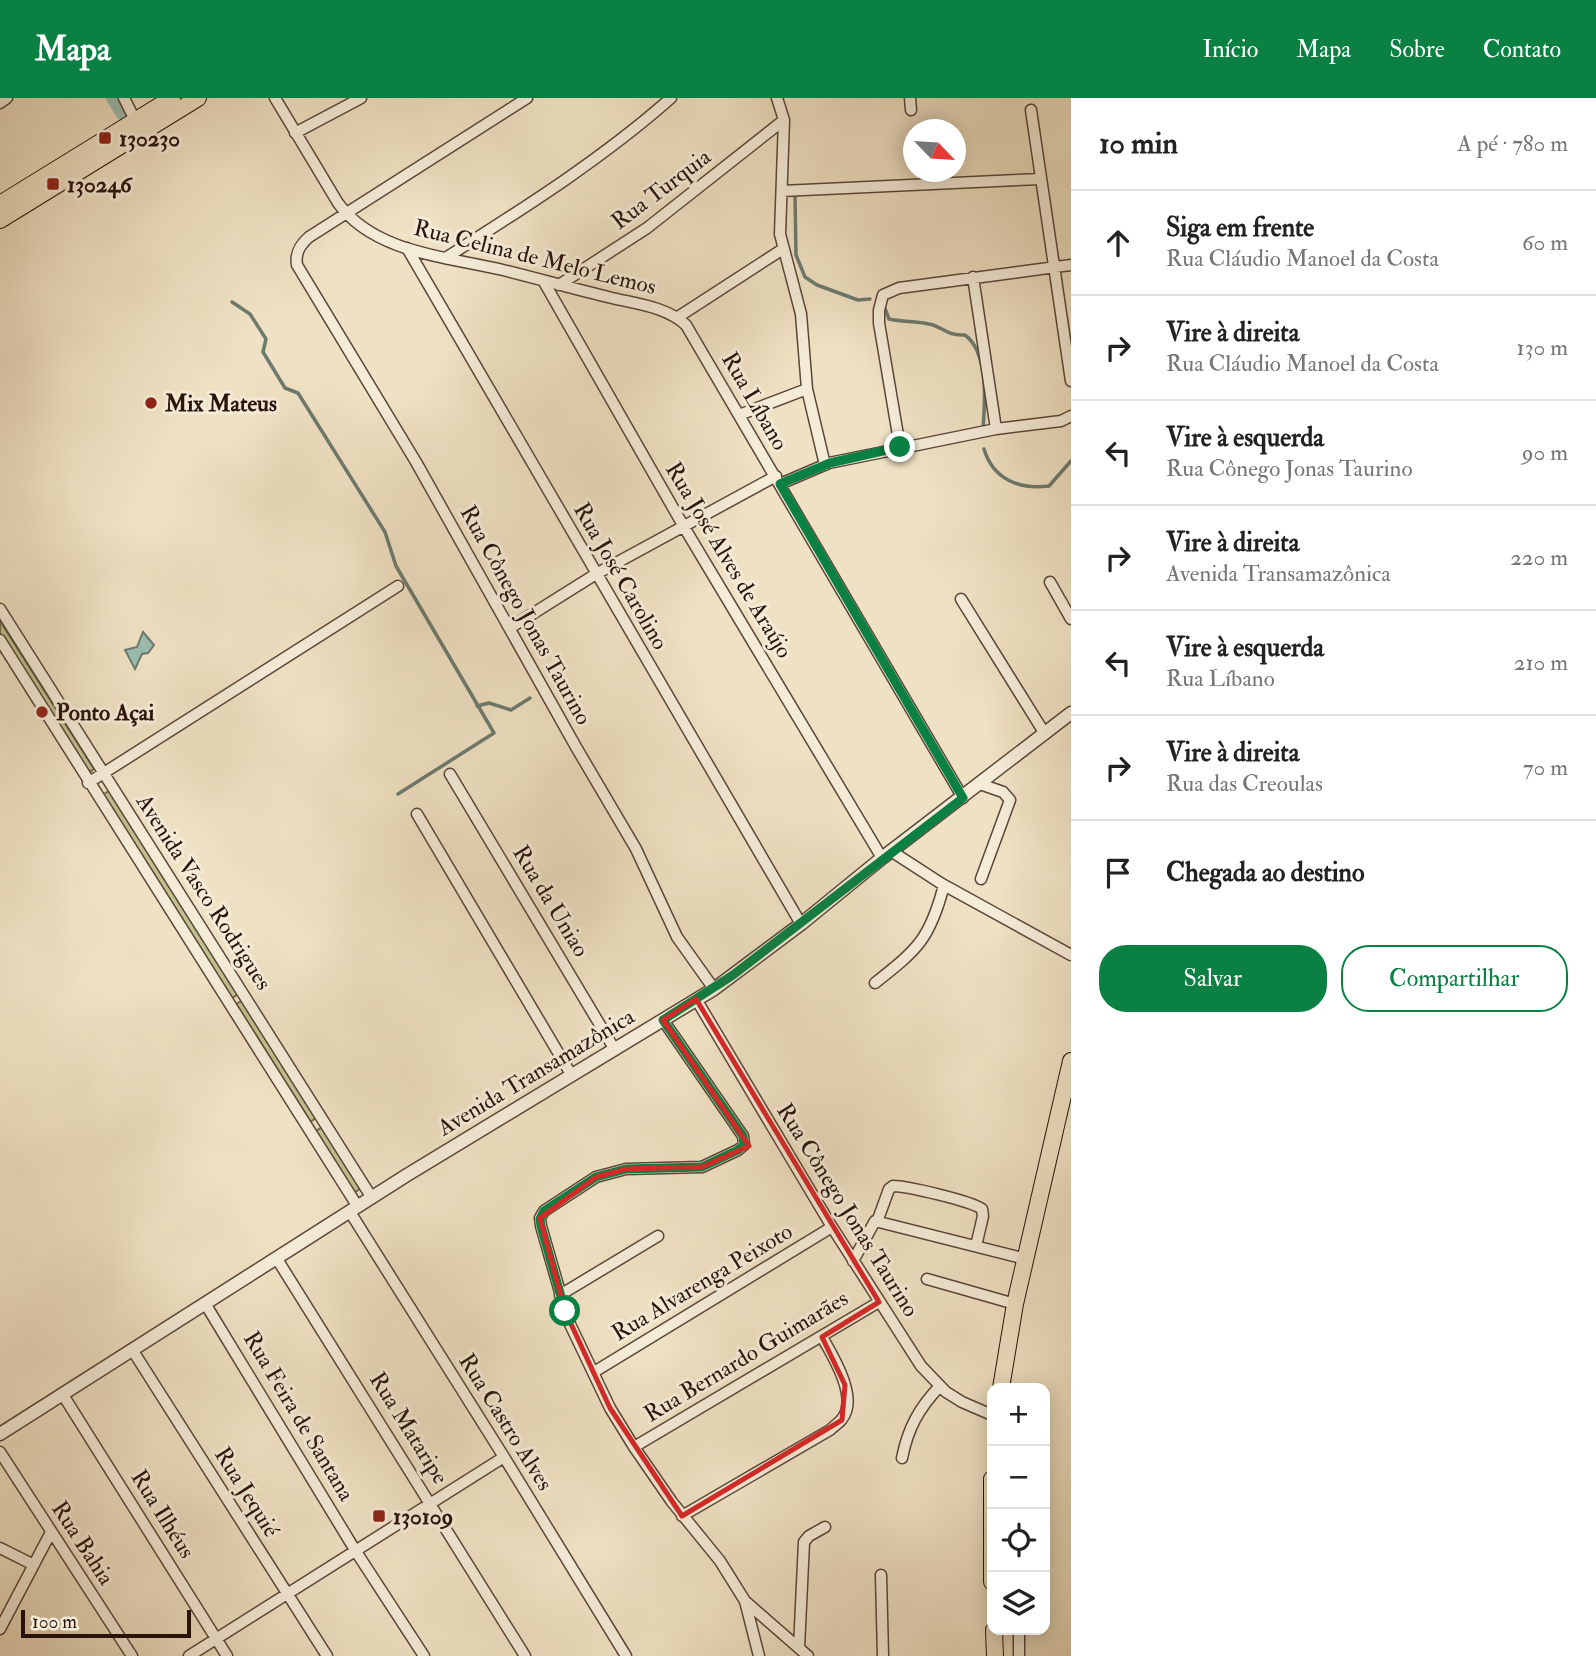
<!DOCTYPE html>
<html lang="pt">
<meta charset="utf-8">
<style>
:root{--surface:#fff;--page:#f6f6f6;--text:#222;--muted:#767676;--line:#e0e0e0;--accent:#0b8043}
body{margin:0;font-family:"IM FELL Double Pica",serif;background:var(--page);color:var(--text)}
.controls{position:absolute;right:21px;bottom:21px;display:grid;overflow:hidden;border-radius:14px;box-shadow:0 4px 18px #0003}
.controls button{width:63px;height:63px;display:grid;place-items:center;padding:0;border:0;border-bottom:2px solid var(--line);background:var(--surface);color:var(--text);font:35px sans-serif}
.compass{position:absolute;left:903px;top:21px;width:63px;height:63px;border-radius:50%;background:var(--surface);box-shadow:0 4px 18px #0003;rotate:115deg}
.scale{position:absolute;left:21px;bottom:18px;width:170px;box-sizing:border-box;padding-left:7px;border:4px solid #29130b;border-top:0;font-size:19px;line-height:24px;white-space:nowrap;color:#29130b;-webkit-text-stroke:5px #f5ecd8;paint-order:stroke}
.stop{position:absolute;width:21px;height:21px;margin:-16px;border:5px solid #0b8043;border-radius:50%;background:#fff}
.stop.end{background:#0b8043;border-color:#fff;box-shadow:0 2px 7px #0008}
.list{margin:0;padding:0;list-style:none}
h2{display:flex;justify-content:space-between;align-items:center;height:91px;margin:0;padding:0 28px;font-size:30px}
h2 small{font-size:23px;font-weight:400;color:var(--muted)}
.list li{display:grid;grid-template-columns:46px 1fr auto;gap:21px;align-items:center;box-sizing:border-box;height:105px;padding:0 28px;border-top:2px solid var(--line)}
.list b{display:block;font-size:26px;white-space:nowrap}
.list p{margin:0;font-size:23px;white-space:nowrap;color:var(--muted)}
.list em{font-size:23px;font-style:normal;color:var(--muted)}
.actions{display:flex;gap:14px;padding:21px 28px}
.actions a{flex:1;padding:16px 0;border:2px solid var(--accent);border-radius:28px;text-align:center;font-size:24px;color:var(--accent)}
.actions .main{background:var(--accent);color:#fff}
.icon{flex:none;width:38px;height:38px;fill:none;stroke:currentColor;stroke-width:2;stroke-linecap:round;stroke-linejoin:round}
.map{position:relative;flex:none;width:1071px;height:1558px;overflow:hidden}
header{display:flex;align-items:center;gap:42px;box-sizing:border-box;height:98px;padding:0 35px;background:var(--accent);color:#fff}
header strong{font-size:33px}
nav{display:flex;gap:38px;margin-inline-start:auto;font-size:24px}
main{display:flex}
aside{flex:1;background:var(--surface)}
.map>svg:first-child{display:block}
.green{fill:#c1c18e;stroke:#756a4c;stroke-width:2}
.water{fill:#9abeb0;stroke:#6d7a6e;stroke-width:2}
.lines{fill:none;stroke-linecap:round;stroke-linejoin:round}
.stream{stroke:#6d7a6e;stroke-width:3.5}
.canal{stroke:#9abeb0;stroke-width:12}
.minor-casing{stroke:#5a4639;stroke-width:13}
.tertiary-casing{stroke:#5a4639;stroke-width:15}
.primary-casing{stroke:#29130b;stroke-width:18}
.minor{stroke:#f5ecd8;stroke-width:10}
.tertiary{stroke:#f5ecd8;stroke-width:12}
.primary{stroke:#efe1c3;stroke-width:16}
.route{stroke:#0b8043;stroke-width:9}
.marked{fill:none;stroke:#d62828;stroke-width:5;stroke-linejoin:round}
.poi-dot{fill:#8f2418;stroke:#f5ecd8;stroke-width:2.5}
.labels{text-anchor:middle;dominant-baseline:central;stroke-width:6;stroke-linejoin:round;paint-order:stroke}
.poi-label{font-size:23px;font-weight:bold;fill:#29130b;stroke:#f5ecd8;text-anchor:start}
.street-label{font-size:23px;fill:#29130b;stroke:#f5ecd8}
</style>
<header>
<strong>Mapa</strong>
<nav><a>Início</a><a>Mapa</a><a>Sobre</a><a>Contato</a></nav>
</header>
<main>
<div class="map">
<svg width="1071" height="1558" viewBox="0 0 1071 1558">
<rect width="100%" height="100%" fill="#efe1c3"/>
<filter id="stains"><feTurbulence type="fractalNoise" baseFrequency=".00286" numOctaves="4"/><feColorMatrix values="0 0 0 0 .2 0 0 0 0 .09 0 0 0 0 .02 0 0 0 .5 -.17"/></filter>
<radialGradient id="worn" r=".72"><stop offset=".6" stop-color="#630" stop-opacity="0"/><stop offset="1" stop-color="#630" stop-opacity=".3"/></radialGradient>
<path class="green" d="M 0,523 L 94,671 L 88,675 L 0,537 Z
M 109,693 L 238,896 L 231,901 L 102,697 Z
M 243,902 L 316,1020 L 310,1024 L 236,906 Z
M 322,1029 L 361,1090 L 354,1095 L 316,1033 Z"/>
<path class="water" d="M 143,534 L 154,547 L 148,555 L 142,556 L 135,571 L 125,552 L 137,549 Z"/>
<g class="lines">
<path class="stream" d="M 795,97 L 796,157 L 805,179 L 817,187 L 858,202 L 870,201
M 232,204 L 250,216 L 266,241 L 263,254 L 285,290 L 298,295 L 385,434 L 396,468 L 494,635 L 398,696
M 884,208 L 889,221 C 902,224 916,223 929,226 C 944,229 946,238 965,237 C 989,255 985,304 983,331
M 984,351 C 993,381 1019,392 1049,388 L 1071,363
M 477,608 L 489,605 L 511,612 L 530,600"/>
<path class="canal" d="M 112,0 L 122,16"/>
<defs>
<path id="minor" d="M 124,0 L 135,22
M 275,0 L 338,105 C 374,155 448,159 503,172 C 539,181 575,191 612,200 C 637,206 667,209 686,227 L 963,700
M 527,0 L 309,139 C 300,147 295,155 297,167 L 416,364 L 576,649 L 636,751 L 677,839 L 714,891
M 777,0 L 784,22 L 780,136 L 801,216 L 807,291 L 825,367
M 910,0 L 911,12
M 0,5 L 7,0
M 1031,12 L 1071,283
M 295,35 L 361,0
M 782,93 L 1040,81
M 407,150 L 801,826
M 447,159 C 524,110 602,61 671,0
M 973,179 L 996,331
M 544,184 L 684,429 L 882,760
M 559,187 L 647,130 L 784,22
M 678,219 L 783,151
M 739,317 L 807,291
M 900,349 L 879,225 L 879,212 L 883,197 L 899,190 L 1071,167
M 780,386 L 829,365 L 996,331 L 1061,323 L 1071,318
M 1050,484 L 1071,521
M 961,501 L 1045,636
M 0,511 L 372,1100
M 510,530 L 596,476 L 776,378
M 0,542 L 358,1109
M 450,676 L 615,952
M 88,685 L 398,488
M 980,686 L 1003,694 L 1010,702 L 981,781
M 417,716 L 572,978
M 891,753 L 942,786 L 1071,857
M 875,885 C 918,851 930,841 944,787
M 696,901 L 832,1129 L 921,1268 L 946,1294 L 962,1304 L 992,1317
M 663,922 L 743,1038 L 744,1047 L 738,1052 L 702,1069 L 626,1071 L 596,1079 L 544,1113 L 540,1120 L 541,1128 L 568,1222 L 610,1310 L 634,1349 L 672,1404 L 720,1463 L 745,1503 L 808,1558
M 350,1114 L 504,1359 L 626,1558
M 877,1124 L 889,1091 L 893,1088 C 907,1088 971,1103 982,1111 L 983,1118 L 976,1148
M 277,1161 L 525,1558
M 853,1163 L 875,1123 L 1026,1161
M 927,1181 L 1015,1206
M 560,1197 L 658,1138
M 206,1207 L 355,1452 L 424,1558
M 133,1253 L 327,1558
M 594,1274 L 832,1129
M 63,1297 L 227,1558
M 634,1349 L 879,1204
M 0,1354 L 132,1558
M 902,1360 C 908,1330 919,1310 940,1288
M 682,1418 L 830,1332 C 834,1328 839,1325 842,1321 C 859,1300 833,1258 822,1239
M 0,1450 L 32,1466
M 881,1477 L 883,1558
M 745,1503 L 759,1558
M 0,1531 L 51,1434
M 1019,1532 L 1019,1558
M 799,1550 L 804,1444 L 809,1438 L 825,1429
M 189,1558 L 504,1359"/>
<path id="tertiary" d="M 0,1336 L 407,1077 L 714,891 L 801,826 L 882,760 L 1071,615"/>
<path id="primary" d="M 0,106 L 172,0
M 0,122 L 198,0
M 1001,1290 L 1015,1206 L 1071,963
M 992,1381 L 992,1484
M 994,1532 L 995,1558"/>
</defs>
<use href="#minor" class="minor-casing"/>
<use href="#tertiary" class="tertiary-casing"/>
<use href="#primary" class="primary-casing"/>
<use href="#minor" class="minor"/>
<use href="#tertiary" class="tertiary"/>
<use href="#primary" class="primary"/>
</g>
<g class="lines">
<path class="route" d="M 565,1213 L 541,1128 L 540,1121 L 544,1113 L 596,1079 L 626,1071 L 702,1069 L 738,1052 L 744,1047 L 743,1038 L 663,922 L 733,877 L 963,700 L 780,386 L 830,365 L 900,349"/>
</g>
<path class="marked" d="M 696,901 L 879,1204 L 822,1239 L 845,1287 L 842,1322 L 682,1418 L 610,1310 L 565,1213 L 540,1120 L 596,1079 L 626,1071 L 702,1069 L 749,1048 L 663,922 Z"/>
<g class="poi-dot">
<rect x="98" y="33" width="14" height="14" rx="3.5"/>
<rect x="46" y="79" width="14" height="14" rx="3.5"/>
<circle cx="151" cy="305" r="7"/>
<circle cx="42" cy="614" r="7"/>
<rect x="372" y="1411" width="14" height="14" rx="3.5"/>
</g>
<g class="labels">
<g class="poi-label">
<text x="119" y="40">130230</text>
<text x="67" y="86">130246</text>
<text x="165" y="305">Mix Mateus</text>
<text x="56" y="614">Ponto Açai</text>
<text x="393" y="1418">130109</text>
</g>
<g class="street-label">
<text transform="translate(661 91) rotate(-37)">Rua Turquia</text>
<text transform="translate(535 159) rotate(14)">Rua Celina de Melo Lemos</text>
<text transform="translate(755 303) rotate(60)">Rua Líbano</text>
<text transform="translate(729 462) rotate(59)">Rua José Alves de Araújo</text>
<text transform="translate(621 478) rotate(60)">Rua José Carolino</text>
<text transform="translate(526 517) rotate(61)">Rua Cônego Jonas Taurino</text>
<text transform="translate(204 794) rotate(57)">Avenida Vasco Rodrigues</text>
<text transform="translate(551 803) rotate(59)">Rua da Uniao</text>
<text transform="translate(536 974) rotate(-31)">Avenida Transamazônica</text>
<text transform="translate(848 1112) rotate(58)">Rua Cônego Jonas Taurino</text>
<text transform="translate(702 1184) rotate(-31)">Rua Alvarenga Peixoto</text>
<text transform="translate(746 1258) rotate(-31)">Rua Bernardo Guimarães</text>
<text transform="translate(299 1318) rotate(59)">Rua Feira de Santana</text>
<text transform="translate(506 1324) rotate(58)">Rua Castro Alves</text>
<text transform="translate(409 1330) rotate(58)">Rua Mataripe</text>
<text transform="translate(247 1394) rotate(58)">Rua Jequié</text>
<text transform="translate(163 1416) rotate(58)">Rua Ilhéus</text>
<text transform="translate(83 1445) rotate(57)">Rua Bahia</text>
</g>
</g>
<rect width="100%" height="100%" filter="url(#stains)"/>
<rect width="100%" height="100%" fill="url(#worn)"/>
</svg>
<div class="controls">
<button>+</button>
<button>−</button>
<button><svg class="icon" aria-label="locate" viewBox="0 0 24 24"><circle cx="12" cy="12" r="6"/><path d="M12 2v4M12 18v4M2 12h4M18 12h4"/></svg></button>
<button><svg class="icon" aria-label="layers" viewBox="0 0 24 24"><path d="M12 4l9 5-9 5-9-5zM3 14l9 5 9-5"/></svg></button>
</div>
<svg class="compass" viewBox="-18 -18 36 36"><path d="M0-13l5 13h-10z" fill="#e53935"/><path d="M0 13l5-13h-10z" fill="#767676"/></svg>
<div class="scale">100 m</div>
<div class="stop" style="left:565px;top:1213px"></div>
<div class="stop end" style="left:900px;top:349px"></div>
</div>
<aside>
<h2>10 min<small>A pé · 780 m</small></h2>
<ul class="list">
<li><svg class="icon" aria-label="ahead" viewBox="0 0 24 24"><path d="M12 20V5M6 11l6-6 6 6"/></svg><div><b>Siga em frente</b><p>Rua Cláudio Manoel da Costa</p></div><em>60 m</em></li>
<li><svg class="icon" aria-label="right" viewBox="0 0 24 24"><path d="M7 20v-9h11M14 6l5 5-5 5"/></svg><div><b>Vire à direita</b><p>Rua Cláudio Manoel da Costa</p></div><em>130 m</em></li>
<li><svg class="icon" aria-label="left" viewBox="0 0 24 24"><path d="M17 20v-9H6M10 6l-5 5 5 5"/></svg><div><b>Vire à esquerda</b><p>Rua Cônego Jonas Taurino</p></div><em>90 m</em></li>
<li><svg class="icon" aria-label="right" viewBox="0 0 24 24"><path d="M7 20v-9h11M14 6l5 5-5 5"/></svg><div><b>Vire à direita</b><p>Avenida Transamazônica</p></div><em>220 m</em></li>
<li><svg class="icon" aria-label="left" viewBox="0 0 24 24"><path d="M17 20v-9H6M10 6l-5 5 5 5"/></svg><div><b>Vire à esquerda</b><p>Rua Líbano</p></div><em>210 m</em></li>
<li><svg class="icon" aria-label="right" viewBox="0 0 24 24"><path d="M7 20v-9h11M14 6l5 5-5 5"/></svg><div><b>Vire à direita</b><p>Rua das Creoulas</p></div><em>70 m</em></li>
<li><svg class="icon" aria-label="arrive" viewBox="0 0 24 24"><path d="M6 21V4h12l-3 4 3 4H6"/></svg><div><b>Chegada ao destino</b></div></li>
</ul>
<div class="actions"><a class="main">Salvar</a><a>Compartilhar</a></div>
</aside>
</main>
